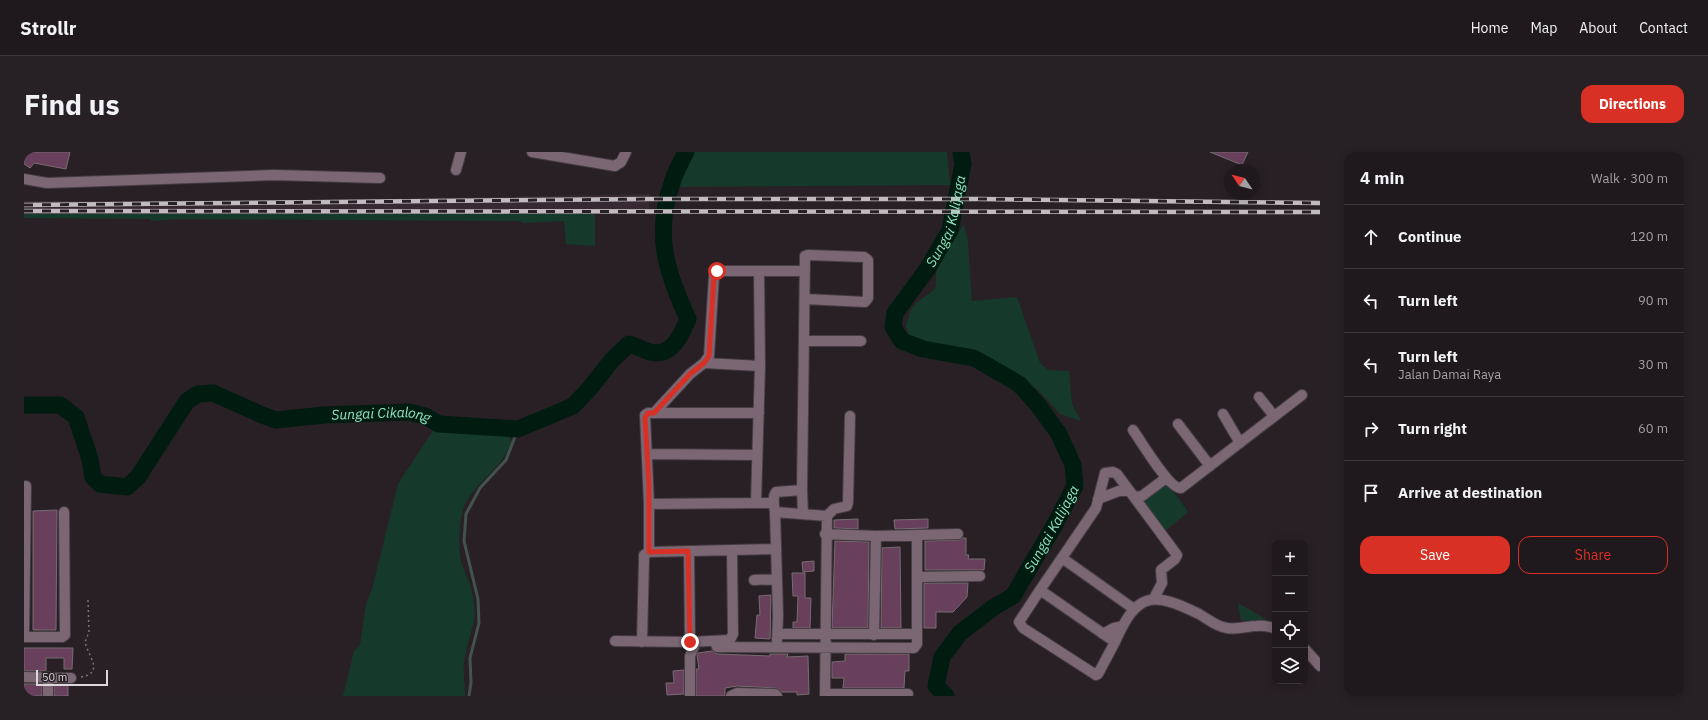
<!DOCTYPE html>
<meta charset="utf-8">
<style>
:root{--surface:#1f181c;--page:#272125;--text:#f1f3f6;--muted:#a1a0a3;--line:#3c373b;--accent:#d93025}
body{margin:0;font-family:"IBM Plex Sans",sans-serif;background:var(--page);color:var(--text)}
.controls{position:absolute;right:12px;bottom:12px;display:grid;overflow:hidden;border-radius:8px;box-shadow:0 2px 10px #0003}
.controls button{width:36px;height:36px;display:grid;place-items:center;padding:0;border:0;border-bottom:1px solid var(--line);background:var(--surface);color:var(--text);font:20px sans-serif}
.compass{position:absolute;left:1200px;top:12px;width:36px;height:36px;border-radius:50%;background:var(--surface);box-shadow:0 2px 10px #0003;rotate:305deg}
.scale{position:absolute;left:12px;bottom:10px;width:72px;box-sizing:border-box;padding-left:4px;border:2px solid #ddd7db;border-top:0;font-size:11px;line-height:14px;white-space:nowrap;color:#ddd7db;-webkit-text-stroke:3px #292026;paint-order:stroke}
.stop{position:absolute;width:12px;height:12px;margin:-9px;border:3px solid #d93025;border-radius:50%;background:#fff}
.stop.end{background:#d93025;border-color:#fff;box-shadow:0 1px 4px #0008}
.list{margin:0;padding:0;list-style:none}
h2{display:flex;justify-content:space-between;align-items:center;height:52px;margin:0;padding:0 16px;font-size:17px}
h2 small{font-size:13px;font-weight:400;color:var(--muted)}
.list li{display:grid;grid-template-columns:26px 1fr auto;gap:12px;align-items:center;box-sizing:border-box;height:64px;padding:0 16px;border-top:1px solid var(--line)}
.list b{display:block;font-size:15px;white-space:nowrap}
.list p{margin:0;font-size:13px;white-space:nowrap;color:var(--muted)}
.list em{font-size:13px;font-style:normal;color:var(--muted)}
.actions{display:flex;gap:8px;padding:12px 16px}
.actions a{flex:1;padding:9px 0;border:1px solid var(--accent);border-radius:12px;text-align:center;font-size:14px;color:var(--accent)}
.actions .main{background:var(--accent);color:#fff}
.icon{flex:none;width:22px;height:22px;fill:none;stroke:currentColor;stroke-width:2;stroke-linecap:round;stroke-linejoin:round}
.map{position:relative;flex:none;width:1296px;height:544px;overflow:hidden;border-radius:12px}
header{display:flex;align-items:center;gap:24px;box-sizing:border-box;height:56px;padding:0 20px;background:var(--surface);border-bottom:1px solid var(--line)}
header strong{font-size:19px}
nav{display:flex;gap:22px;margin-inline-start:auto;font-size:14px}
.intro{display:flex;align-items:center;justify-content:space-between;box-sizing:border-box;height:96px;padding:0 24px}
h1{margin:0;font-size:28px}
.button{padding:10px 18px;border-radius:12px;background:var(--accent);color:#fff;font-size:14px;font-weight:700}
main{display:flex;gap:24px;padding:0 24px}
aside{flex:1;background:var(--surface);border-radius:12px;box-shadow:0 2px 10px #0003}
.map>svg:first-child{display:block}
.built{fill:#362931}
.green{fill:#153a2b}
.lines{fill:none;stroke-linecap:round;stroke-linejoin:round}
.stream{stroke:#42534d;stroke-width:3}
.river{stroke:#001b10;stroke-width:17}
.building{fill:#69405c;stroke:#776c73}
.minor-casing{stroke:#463d43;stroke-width:12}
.path{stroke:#797176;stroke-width:1.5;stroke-dasharray:2 3;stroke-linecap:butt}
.minor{stroke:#7a6773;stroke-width:10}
.rail-casing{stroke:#c1bbbf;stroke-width:4.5}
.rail{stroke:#292026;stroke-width:3;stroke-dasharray:9;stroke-linecap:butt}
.route{stroke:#d93025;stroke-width:5}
.labels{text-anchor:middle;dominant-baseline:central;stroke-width:4;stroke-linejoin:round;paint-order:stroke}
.water-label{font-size:14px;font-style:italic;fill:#8ee4bf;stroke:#292026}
</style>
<header>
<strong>Strollr</strong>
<nav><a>Home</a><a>Map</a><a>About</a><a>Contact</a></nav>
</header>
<div class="intro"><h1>Find us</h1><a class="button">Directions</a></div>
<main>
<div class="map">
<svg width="1296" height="544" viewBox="0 0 1296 544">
<rect width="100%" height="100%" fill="#292026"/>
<path class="built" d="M 625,42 L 625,62 L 0,62 L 0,49 L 269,49 Z"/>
<path class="green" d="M 668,0 L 923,0 L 926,33 L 649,35 L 653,24 Z
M 0,62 L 571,62 L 571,94 L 542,92 L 540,69 L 499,71 L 496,69 L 154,67 L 128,69 L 126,67 L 0,66 Z
M 940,72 L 944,91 L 948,149 L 993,145 L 1016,211 L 1024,218 L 1045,219 L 1048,252 L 1057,269 L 1036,262 L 1015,239 L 995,223 L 976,212 L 946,201 L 894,190 L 885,184 L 882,174 L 886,159 L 892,151 L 910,138 L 912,134 L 912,121 L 914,110 L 918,102 L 932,85 Z
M 410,277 L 485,282 L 487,289 C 480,317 447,331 439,358 C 435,370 434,402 438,413 C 443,426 449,437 450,451 C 453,470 444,486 441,504 C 438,517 441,532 441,544 L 319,544 L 330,499 L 336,493 L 342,452 L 348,437 L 374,332 Z
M 1143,330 L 1164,360 L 1141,379 L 1120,350 Z
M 1214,451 L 1245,469 L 1249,472 L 1217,468 Z"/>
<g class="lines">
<path class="stream" d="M 445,544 L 447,531 L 446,506 L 455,471 L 454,447 L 440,389 L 442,362 L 456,336 L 482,308 L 494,277"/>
<g class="river">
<path id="s1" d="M 0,253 L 36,253 L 52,265 L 66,307 L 69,325 L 76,332 L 103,335 L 114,325 L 163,249 L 174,242 L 189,241 L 238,263 L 252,268 L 300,263 L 385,260 L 401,264 L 415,272 L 494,277 L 549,254 L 566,236 L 588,208 L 605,192 C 613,194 624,201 632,201 C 650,201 658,181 664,167 C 642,119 630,82 648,31 C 651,20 657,10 662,0"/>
<path id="s2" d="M 922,544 L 912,534 L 918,505 L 936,481 L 970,455 L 989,444 L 1030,374 L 1051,334 L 1049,313 L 1035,282 L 1014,253 L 995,232 L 950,206 L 899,197 L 878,189 L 869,175 L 871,161 L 904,116 L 926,78 L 939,12 L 937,0"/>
</g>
</g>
<path class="building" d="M 0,0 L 46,0 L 42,17 L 10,11 L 6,16 L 0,12 Z
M 1186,0 L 1224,0 L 1218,13 Z
M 33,358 L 32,478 L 9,478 L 9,359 Z
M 834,367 L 834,377 L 810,376 L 810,368 Z
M 904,367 L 904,376 L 871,377 L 870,368 Z
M 939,386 L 942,386 L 942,403 L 945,403 L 944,407 L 961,407 L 960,418 L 901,418 L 901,389 L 934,388 Z
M 811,389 L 845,390 L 844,476 L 808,476 Z
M 876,395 L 877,476 L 857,476 L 858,396 Z
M 790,409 L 790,419 L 779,420 L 778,410 Z
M 768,421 L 781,421 L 781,446 L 787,446 L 786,476 L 769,476 L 769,470 L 773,470 L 774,444 L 769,444 Z
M 900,431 L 944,431 L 943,445 L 929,460 L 912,460 L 912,476 L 900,476 Z
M 747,443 L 746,487 L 731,486 L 733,463 L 736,463 L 735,444 Z
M 0,496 L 49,496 L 48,517 L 40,517 L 40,506 L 22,506 L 22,519 L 0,519 Z
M 688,499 L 693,502 L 746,504 L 746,502 L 764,502 L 763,505 L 784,504 L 785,542 L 773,543 L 773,540 L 758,540 L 751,536 L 713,534 L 701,536 L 701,544 L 672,544 L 672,517 L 675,517 L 673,503 L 674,501 Z
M 821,502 L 885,502 L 885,519 L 881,519 L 880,536 L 819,536 L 820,526 L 808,526 L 808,510 L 821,509 Z
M 660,518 L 660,542 L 643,543 L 642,531 L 650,531 L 649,519 Z
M 0,532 L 18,532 L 18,544 L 0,544 Z
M 30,532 L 44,532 L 44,544 L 30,544 Z"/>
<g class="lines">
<defs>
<path id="minor" d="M 508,0 L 591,14 L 597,10 L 602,0
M 432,18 L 437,0
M 0,27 L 23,31 L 250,23 L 356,26
M 735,119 L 736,214 L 732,351 L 750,351
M 781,189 L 837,189
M 680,211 L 736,214
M 1235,245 L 1250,264
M 630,261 L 666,222 L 680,211 L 685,204 L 690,124 L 693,119 L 781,119
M 1199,262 L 1216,291
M 1154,272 L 1186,314
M 1109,278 C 1117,289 1145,337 1157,336 L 1278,243
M 623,302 L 733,303
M 778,338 L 752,340 C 748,345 750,354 751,360 L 803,364 L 801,544
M 1111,345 L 1118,344 L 1142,326
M 1074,347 L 1095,339 L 1105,339
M 625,352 L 732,351
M 751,360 L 754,463 L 753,488
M 779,362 L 778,338 L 781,104 L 784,103 L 840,105 L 844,108 L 844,146 L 841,150 L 781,147
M 803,364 L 810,357 L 823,354 L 824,350 L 826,264
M 801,382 L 852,384 L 934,382
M 665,399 L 666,490
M 625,400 L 625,352 L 621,263 L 624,261 L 735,261
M 625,400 L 752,397
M 1038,406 L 1110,457
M 893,425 L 956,424
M 730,428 L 753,427
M 1016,438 L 1072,356 L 1081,321 L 1089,320 L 1093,322 L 1153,403 L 1151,407 L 1137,418 L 1138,431 L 1130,446
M 754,482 L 892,482
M 1079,482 L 1090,476 L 1099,474
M 850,483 L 852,384
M 0,485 L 38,485 L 41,483 L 40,360
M 0,485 L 2,334
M 591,489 L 666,490 L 706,488 L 709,482 L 708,398
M 691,489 L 693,495 L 890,496 L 893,492 L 893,383
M 618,490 L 620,407 L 620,403 L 625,400
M 1091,490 L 1074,522 L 1072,523 L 999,476 L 995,470 L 1016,438 L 1091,490 C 1113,440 1128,439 1175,462 C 1184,467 1193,475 1203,476 C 1212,478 1223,474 1233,474 C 1239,473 1245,475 1251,476
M 1281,497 L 1296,514
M 0,525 L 47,526
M 24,525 L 24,544
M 801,542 L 884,542
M 666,544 L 666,504 L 672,490
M 707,544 L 713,541 L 751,542 L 753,544"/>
</defs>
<use href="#minor" class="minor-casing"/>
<path class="path" d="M 57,525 C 81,521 64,504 61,490 L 65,480 L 64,448"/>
<use href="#minor" class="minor"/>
<defs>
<path id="rail" d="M 0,53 L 625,47 L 955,47 L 1296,51
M 0,59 L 1296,60"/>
</defs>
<use href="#rail" class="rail-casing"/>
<use href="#rail" class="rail"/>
</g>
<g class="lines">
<path class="route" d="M 666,490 L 664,399 L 625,400 L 625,332 L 621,266 L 624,261 L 630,261 L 666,222 L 680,211 L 685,204 L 690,124 L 693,119"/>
</g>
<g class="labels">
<g class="water-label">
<text stroke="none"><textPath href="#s2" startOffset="648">Sungai Kalijaga</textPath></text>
<text stroke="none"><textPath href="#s1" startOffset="463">Sungai Cikalong</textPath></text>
<text stroke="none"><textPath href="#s2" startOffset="216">Sungai Kalijaga</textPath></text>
</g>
</g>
</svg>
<div class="controls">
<button>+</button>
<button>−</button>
<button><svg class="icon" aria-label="locate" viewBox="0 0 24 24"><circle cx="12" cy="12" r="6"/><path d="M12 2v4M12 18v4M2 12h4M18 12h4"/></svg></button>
<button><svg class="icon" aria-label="layers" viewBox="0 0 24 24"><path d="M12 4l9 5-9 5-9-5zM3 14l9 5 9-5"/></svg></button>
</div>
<svg class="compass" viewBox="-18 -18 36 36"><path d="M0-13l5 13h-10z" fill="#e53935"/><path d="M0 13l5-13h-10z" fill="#a1a0a3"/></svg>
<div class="scale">50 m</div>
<div class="stop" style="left:693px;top:119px"></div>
<div class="stop end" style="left:666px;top:490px"></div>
</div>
<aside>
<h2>4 min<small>Walk · 300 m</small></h2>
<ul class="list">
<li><svg class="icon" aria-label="ahead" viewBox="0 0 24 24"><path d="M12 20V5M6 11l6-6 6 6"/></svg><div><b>Continue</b></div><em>120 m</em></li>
<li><svg class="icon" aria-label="left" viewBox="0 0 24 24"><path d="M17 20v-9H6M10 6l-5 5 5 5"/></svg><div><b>Turn left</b></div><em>90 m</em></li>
<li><svg class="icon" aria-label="left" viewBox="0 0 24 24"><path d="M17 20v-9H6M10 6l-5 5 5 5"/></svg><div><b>Turn left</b><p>Jalan Damai Raya</p></div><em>30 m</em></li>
<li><svg class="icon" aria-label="right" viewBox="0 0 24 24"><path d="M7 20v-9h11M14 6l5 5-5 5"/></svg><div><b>Turn right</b></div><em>60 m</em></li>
<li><svg class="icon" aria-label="arrive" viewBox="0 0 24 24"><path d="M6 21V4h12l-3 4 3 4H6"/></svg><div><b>Arrive at destination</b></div></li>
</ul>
<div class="actions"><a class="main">Save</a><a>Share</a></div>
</aside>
</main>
